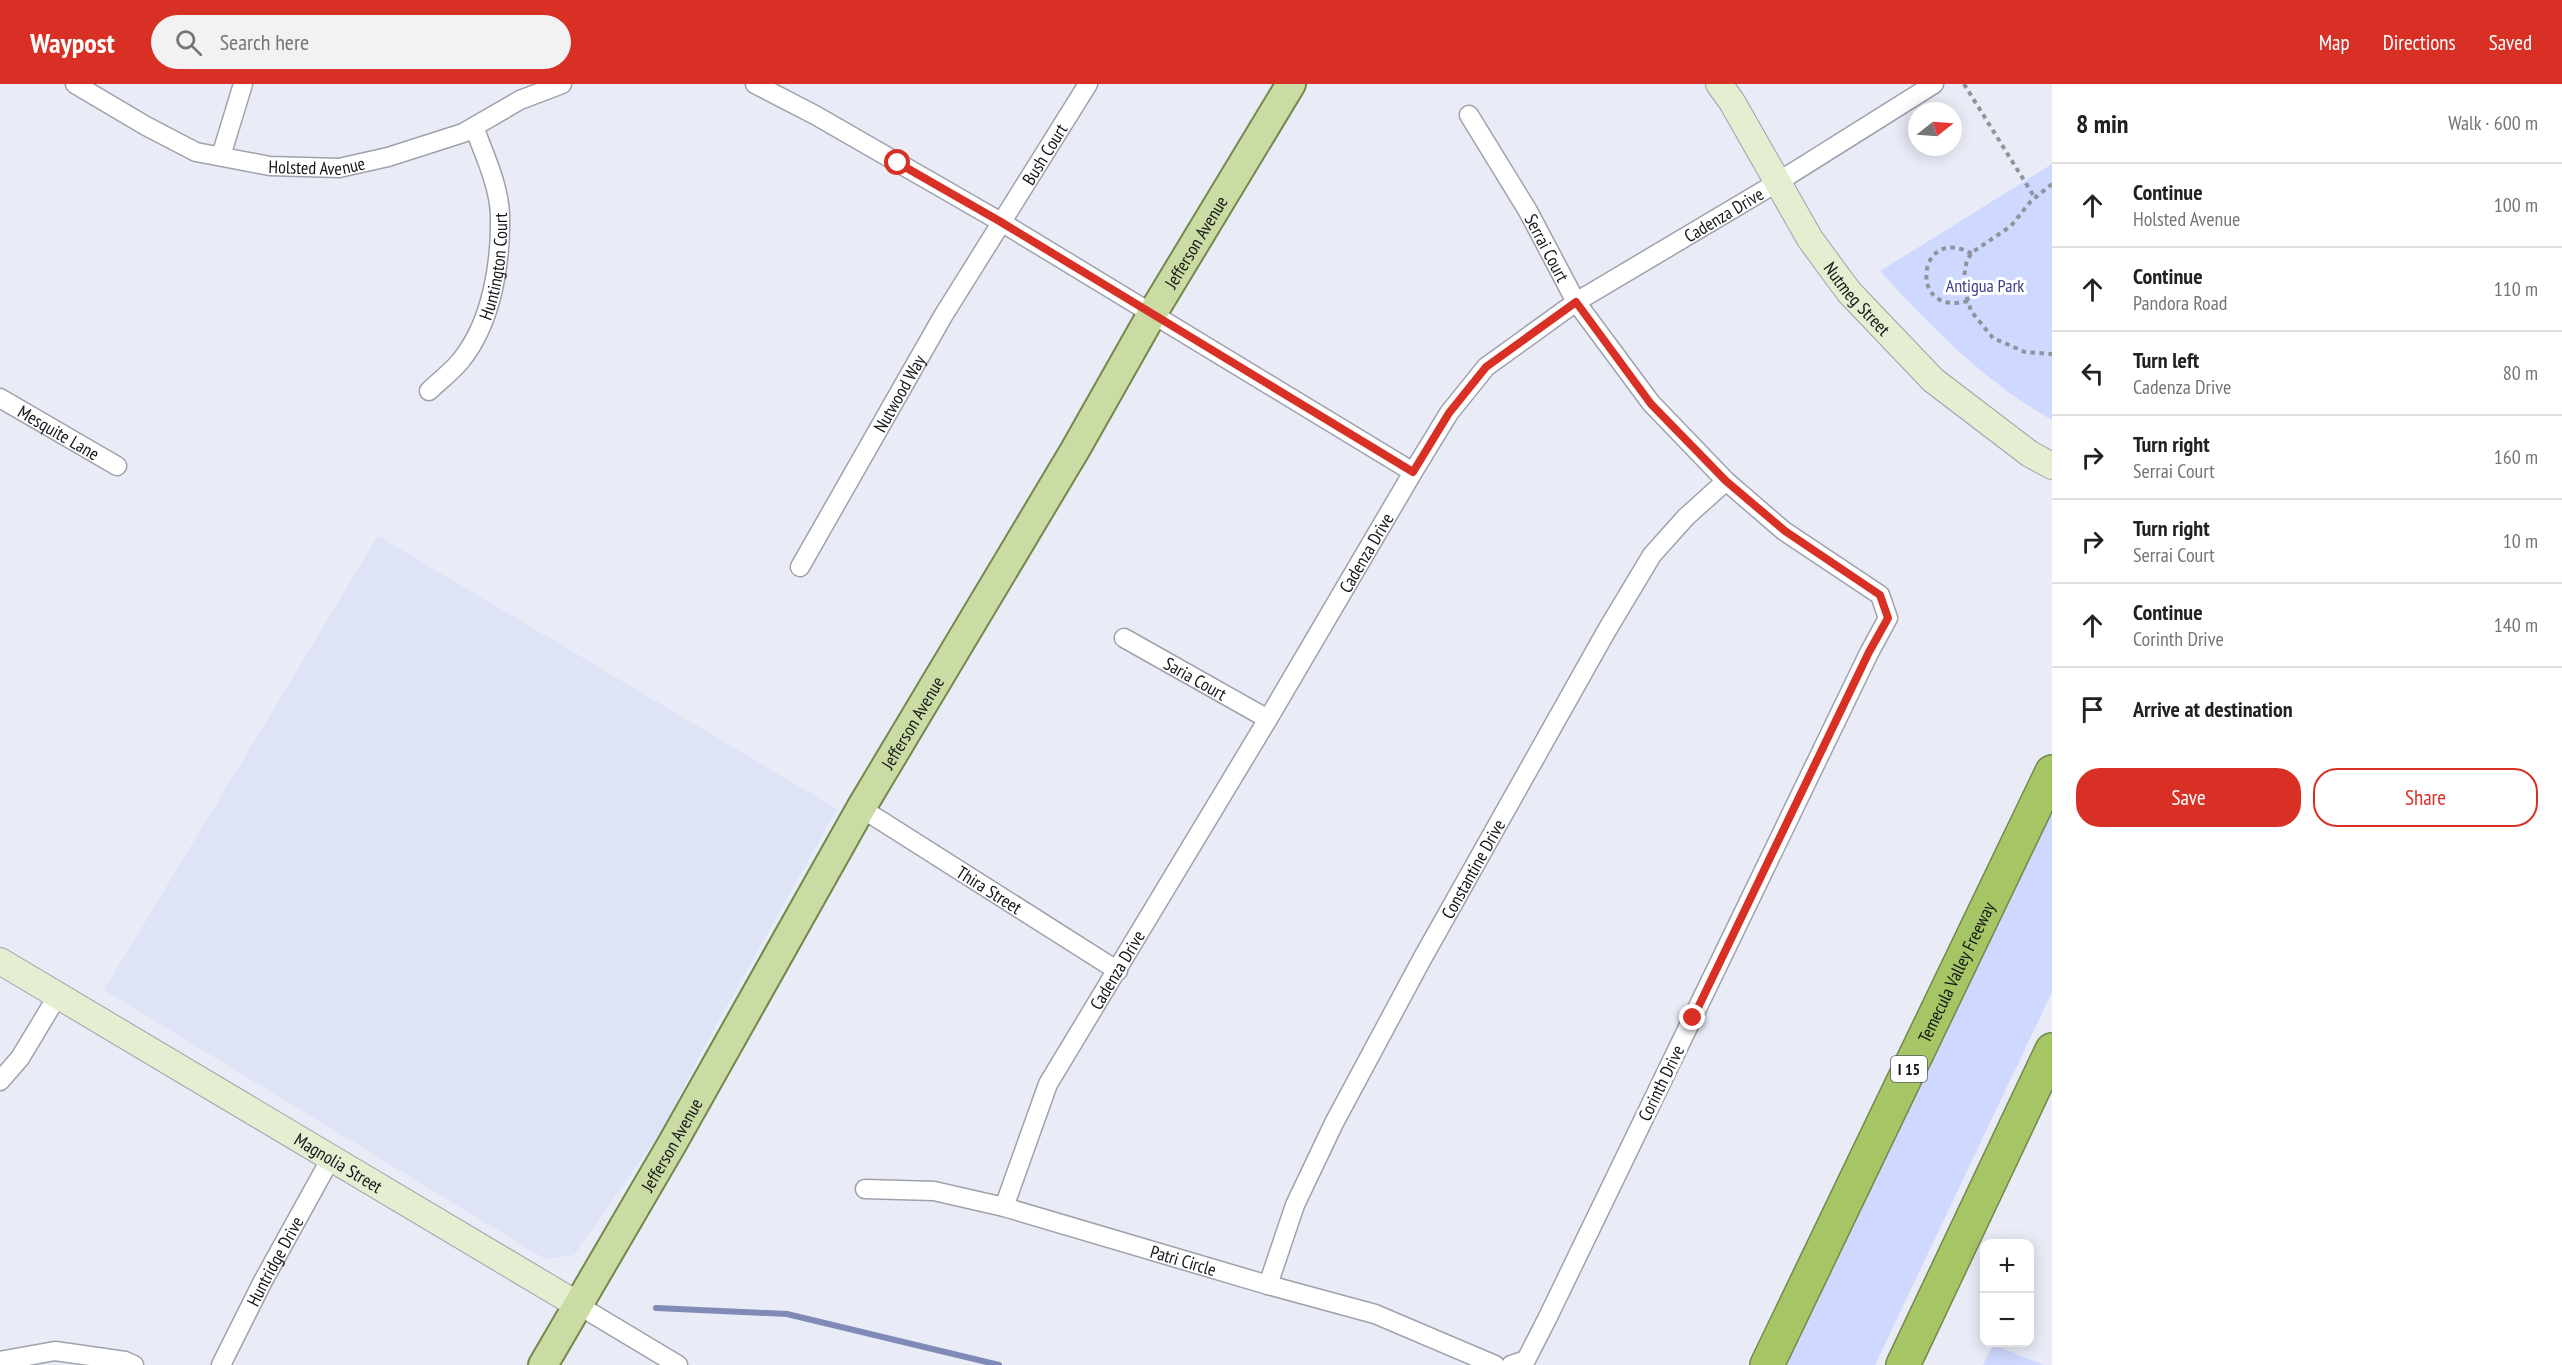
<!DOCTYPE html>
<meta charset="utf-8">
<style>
:root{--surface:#fff;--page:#f2f2f2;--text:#202124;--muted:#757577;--line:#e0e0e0;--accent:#d93025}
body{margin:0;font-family:"PT Sans Narrow",sans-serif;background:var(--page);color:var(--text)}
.controls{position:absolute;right:18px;bottom:18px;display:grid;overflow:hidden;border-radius:12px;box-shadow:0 3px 15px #0003}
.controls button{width:54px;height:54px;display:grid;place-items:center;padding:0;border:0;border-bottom:2px solid var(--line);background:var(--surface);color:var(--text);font:30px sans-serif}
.compass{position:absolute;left:1908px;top:18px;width:54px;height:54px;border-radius:50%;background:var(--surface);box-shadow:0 3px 15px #0003;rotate:73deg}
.stop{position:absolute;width:18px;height:18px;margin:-14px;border:4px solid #d93025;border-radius:50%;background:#fff}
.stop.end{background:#d93025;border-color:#fff;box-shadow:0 2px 6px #0008}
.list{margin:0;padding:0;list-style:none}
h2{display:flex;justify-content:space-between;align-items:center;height:78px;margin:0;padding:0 24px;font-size:26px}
h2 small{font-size:20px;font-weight:400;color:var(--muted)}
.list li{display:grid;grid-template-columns:39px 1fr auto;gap:18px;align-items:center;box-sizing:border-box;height:84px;padding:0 24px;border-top:2px solid var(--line)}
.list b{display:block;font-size:22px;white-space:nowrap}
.list p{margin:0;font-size:20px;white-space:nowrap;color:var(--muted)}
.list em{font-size:20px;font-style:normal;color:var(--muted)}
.actions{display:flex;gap:12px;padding:18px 24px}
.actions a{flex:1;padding:14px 0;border:2px solid var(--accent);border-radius:24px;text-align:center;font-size:21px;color:var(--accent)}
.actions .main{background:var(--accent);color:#fff}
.icon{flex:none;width:33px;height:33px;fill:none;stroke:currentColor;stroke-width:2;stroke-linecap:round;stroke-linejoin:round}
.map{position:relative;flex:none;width:2052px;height:1281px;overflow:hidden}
header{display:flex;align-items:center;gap:36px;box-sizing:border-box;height:84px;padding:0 30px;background:var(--accent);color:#fff}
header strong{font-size:28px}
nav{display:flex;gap:33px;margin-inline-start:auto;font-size:21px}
.search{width:420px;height:54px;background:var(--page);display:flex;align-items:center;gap:15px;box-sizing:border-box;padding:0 21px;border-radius:33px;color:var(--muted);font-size:22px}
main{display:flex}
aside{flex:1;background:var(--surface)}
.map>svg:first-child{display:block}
.built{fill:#dee3f6}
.green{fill:#cfd8fe}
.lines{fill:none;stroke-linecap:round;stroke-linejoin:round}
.stream{stroke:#808ab6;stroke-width:6}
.street-casing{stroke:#9fa1ac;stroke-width:21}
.secondary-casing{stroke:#9fa1ac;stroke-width:28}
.primary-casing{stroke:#73884b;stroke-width:32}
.highway-casing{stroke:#73884b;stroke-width:36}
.path{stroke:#91939c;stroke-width:4;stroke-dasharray:4.5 4.5;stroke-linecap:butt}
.street{stroke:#fff;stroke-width:18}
.secondary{stroke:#e4eed1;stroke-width:26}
.primary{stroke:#cadca3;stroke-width:28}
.highway{stroke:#a6c565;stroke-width:33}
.route{stroke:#d93025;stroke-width:8}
.labels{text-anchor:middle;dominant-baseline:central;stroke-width:6;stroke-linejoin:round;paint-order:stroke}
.shield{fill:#fff;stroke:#5b5c5f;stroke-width:1.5}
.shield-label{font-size:16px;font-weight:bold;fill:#15161a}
.street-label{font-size:18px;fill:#15161a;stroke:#fff}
.park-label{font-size:18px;fill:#3a428b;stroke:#fff}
</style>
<header>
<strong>Waypost</strong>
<div class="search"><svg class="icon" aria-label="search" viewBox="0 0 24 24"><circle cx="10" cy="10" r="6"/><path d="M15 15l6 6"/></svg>Search here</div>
<nav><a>Map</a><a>Directions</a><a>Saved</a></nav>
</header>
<main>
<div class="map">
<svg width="2052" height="1281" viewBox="0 0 2052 1281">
<rect width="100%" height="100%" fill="#e9ecf7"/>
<path class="built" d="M 378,452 L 837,725 L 705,961 L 660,1049 L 574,1171 L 545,1175 L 104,906 Z"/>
<path class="green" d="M 2052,80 L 2052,336 C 1986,299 1931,243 1880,187 Z
M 2052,728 L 2052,908 L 1875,1281 L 1787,1281 Z
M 1993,1261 L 2044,1281 L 1983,1281 Z"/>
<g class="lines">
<path class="stream" d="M 656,1224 L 787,1230 L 999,1281"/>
<defs>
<g id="street">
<path id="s1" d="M 75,0 L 146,42 L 196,68 L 270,82 L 339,84 L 388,73 L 463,49 L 520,16 L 562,0"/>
<path d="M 755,0 L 815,31 L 1001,138 L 1413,388"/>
<path id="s2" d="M 1469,31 L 1528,127 L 1576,218 L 1651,319 L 1726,397 L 1784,447 L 1880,511 L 1888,534 L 1869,569 L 1547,1235 L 1526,1276 L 1511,1281"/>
<path d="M 221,72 L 243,0"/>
<path id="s3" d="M 429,307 C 439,297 453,287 462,275 C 492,237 501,179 500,131 C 499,101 484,70 474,43"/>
<path id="s4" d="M 0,314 L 117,382"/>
<path id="s5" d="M 800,483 L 943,232 L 1088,0"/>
<path id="s6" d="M 1124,554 L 1268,635"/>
<path id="s7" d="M 861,724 L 1118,887"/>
<path d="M 0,997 L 20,974 L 58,911"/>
<path id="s8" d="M 865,1105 L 934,1107 L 1004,1123 L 1268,1201 L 1375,1230 L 1495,1281"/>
<path id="s9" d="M 1004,1123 L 1048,1000 L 1268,635 L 1413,388 L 1449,329 L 1486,283 L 1576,218 L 1778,98 L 1934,0"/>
<path id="s10" d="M 1268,1201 L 1295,1121 L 1334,1039 L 1422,875 L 1607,546 L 1652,471 L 1686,433 L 1726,397"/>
<path d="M 578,1221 L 678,1281"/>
<path d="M 0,1277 L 55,1267 L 125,1277 L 134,1281"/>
<path id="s11" d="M 221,1281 L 263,1197 L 331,1074"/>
</g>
<g id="secondary">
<path id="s12" d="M 1719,0 L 1732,18 L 1810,155 L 1849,208 L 1933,296 L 2030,370 L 2052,382"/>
<path id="s13" d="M 0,877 L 578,1221"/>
</g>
<g id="primary">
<path id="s14" d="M 543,1281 L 672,1060 L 861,724 L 1075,366 L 1152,230 L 1291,0"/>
</g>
<g id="highway">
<path id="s15" d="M 1767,1281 L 2052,688"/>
<path d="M 1903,1281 L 2052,966"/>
</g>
</defs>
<use href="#street" class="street-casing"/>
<use href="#secondary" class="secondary-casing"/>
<use href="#primary" class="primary-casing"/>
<use href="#highway" class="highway-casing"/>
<path class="path" d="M 1964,0 L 2035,114
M 2052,100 L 2031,117 L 2011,142 L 1974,167 L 1967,175 L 1963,199 L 1971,227 L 1993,254 L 2025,268 L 2052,270
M 1968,217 C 1906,234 1918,138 1972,170"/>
<use href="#street" class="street"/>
<use href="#secondary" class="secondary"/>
<use href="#primary" class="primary"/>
<use href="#highway" class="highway"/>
</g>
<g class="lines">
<path class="route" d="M 898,79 L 1001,138 L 1413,388 L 1449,329 L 1486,283 L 1576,218 L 1651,320 L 1726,397 L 1785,447 L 1880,511 L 1888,534 L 1869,568 L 1693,934"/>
</g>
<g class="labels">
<rect class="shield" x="1891" y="972" width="36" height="26" rx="4.5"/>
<g class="shield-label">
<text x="1909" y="985">I 15</text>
</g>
<g class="street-label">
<text stroke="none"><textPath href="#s5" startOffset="480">Bush Court</textPath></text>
<text stroke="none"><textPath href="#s1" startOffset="261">Holsted Avenue</textPath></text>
<text stroke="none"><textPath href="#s9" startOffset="1254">Cadenza Drive</textPath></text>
<text stroke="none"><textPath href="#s14" startOffset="1299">Jefferson Avenue</textPath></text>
<text stroke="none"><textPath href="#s2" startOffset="154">Serrai Court</textPath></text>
<text stroke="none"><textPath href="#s3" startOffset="146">Huntington Court</textPath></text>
<text stroke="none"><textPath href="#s12" startOffset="256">Nutmeg Street</textPath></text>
<text stroke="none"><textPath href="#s5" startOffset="200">Nutwood Way</textPath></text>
<text stroke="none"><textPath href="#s4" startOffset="68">Mesquite Lane</textPath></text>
<text stroke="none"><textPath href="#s9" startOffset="750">Cadenza Drive</textPath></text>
<text stroke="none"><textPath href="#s6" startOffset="82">Saria Court</textPath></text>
<text stroke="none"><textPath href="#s14" startOffset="741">Jefferson Avenue</textPath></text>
<text stroke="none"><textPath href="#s10" startOffset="465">Constantine Drive</textPath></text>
<text stroke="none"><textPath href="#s7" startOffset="152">Thira Street</textPath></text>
<text stroke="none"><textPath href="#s9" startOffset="264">Cadenza Drive</textPath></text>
<text stroke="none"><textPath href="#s15" startOffset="436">Temecula Valley Freeway</textPath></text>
<text transform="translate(1661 999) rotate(-64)">Corinth Drive</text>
<text stroke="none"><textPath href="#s14" startOffset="255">Jefferson Avenue</textPath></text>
<text stroke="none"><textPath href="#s13" startOffset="394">Magnolia Street</textPath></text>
<text stroke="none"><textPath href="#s8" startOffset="328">Patri Circle</textPath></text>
<text stroke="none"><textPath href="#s11" startOffset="117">Huntridge Drive</textPath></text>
</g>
<g class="park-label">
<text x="1985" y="201">Antigua Park</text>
</g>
</g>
</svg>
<div class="controls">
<button>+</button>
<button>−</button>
</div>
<svg class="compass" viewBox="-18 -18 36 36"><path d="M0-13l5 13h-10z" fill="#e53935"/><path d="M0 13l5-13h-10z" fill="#757577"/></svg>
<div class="stop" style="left:898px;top:79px"></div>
<div class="stop end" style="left:1693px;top:934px"></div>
</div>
<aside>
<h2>8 min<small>Walk · 600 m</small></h2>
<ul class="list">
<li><svg class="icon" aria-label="ahead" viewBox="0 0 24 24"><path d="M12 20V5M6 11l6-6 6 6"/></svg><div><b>Continue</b><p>Holsted Avenue</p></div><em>100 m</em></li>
<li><svg class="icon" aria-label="ahead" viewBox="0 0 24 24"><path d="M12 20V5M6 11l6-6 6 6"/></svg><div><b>Continue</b><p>Pandora Road</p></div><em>110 m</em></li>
<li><svg class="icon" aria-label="left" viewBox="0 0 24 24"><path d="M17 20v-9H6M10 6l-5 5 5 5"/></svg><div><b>Turn left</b><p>Cadenza Drive</p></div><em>80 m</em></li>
<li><svg class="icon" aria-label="right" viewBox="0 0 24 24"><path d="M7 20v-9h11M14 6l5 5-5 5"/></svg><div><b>Turn right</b><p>Serrai Court</p></div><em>160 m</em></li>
<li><svg class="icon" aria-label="right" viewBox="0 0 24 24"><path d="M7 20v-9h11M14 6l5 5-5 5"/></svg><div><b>Turn right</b><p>Serrai Court</p></div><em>10 m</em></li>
<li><svg class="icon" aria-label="ahead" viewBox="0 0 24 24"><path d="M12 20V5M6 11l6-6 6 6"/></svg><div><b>Continue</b><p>Corinth Drive</p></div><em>140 m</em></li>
<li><svg class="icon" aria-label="arrive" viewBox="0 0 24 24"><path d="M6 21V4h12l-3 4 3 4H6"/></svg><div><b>Arrive at destination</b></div></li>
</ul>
<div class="actions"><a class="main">Save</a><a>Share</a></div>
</aside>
</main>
